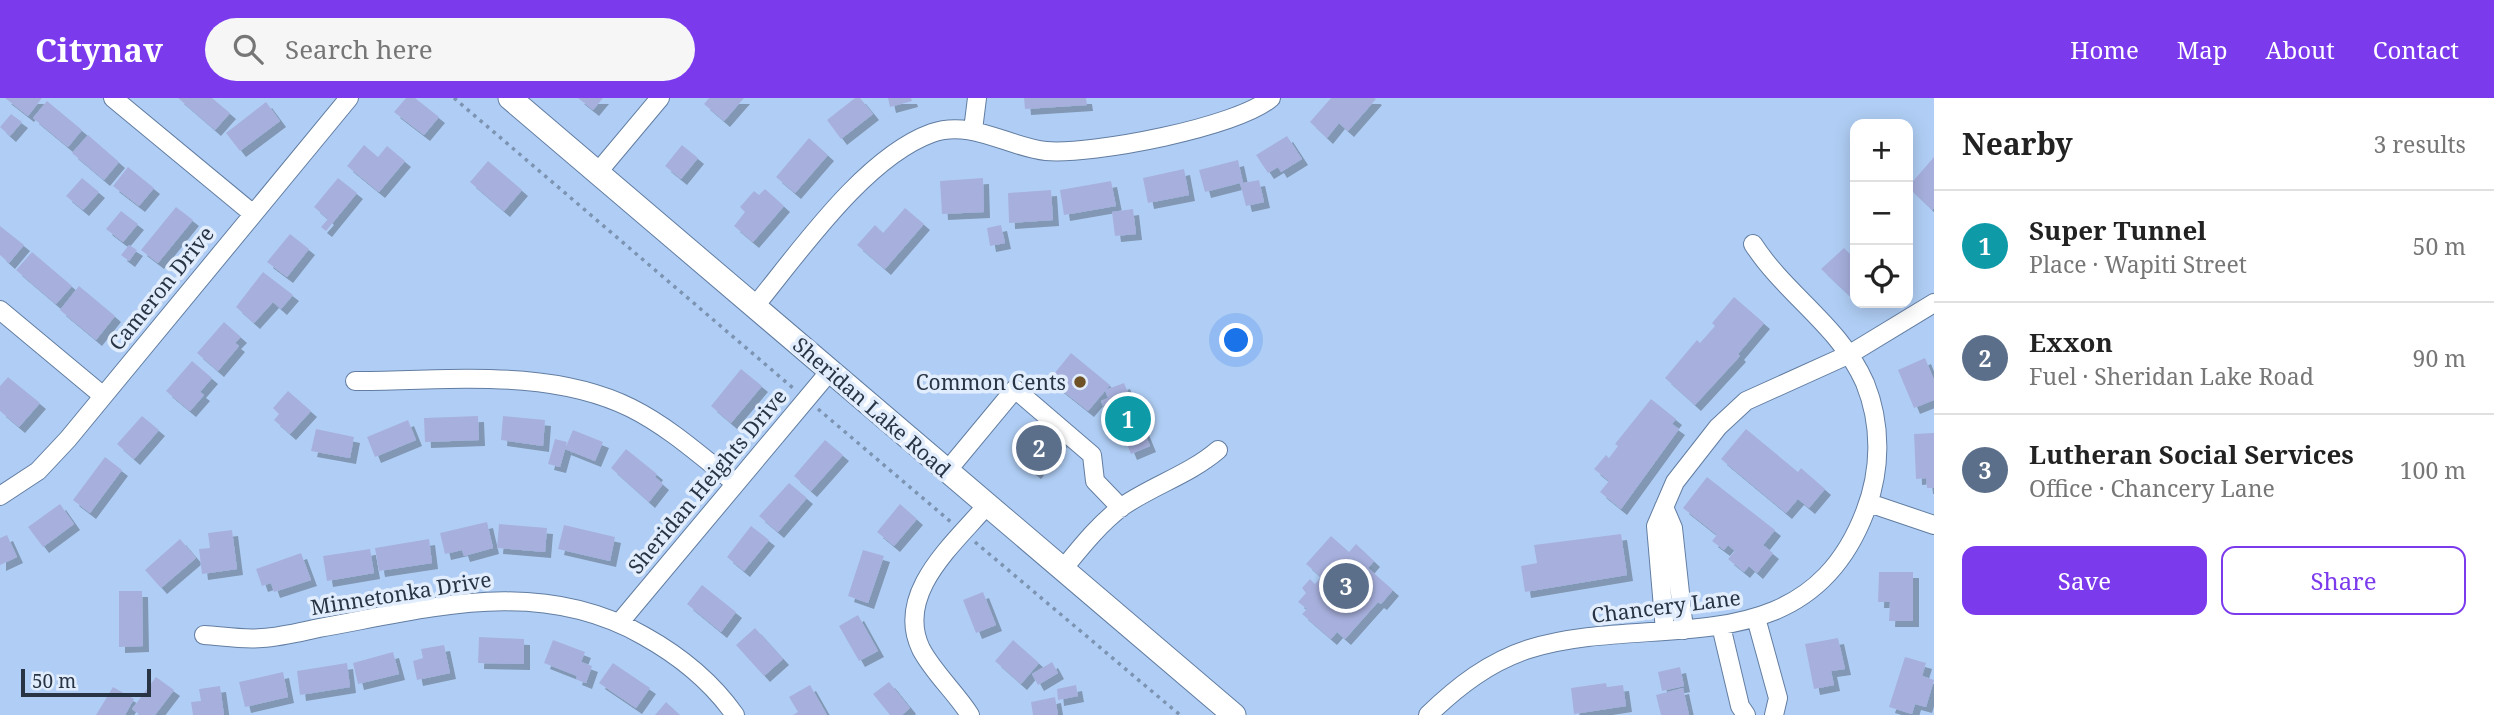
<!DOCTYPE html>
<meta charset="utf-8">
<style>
:root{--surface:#fff;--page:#f6f6f6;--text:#222;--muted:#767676;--line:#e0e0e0;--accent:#7c3aed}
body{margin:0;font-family:"Noto Serif",serif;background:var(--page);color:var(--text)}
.controls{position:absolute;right:21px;top:21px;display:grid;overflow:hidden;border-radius:14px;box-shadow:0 4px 18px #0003}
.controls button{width:63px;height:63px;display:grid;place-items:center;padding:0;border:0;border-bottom:2px solid var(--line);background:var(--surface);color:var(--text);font:35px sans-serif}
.scale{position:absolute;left:21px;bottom:18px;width:130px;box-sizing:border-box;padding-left:7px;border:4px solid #283443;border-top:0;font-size:19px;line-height:24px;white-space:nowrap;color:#283443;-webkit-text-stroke:5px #e1edfd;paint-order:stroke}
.you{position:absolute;left:1237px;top:243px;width:24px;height:24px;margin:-18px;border:5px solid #fff;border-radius:50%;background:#1a73e8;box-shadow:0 0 0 10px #1a73e833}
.badge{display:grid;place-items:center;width:46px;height:46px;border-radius:50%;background:var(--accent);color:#fff;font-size:23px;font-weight:700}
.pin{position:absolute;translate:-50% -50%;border:4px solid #fff;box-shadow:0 2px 7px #0006}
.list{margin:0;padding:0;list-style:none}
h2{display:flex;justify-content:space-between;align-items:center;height:91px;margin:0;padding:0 28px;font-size:30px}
h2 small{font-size:23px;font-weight:400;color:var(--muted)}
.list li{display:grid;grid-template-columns:46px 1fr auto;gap:21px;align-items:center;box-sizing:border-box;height:112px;padding:0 28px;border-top:2px solid var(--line)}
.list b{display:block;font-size:26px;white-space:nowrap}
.list p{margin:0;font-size:23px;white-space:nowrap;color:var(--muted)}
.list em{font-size:23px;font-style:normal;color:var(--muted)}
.actions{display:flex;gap:14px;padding:21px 28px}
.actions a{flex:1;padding:16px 0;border:2px solid var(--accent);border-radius:14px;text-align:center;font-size:24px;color:var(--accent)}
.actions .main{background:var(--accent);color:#fff}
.icon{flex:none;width:38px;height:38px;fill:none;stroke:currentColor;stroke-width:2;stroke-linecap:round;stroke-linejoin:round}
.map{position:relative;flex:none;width:1934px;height:617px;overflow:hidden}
header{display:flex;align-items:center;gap:42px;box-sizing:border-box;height:98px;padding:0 35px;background:var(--accent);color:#fff}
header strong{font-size:33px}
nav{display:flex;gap:38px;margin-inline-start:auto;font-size:24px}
.search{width:490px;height:63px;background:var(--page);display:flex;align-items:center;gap:18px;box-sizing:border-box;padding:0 24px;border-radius:38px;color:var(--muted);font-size:26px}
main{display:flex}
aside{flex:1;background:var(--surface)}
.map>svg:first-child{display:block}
.building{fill:#a7b0dd;filter:url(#shadow)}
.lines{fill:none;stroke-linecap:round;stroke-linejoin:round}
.minor-casing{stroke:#627da1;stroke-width:20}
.major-casing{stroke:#627da1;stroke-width:25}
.path{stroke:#7c93b1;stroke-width:3.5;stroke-dasharray:3.5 5;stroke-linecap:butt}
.minor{stroke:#fff;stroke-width:18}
.major{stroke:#fff;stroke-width:23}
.poi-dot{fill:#6f5226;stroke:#e1edfd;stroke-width:2.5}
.labels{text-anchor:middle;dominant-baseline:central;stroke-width:7;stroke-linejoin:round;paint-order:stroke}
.street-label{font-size:21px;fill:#283443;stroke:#e1edfd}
.poi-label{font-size:21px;fill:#283443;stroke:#e1edfd;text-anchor:end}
</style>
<header>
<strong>Citynav</strong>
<div class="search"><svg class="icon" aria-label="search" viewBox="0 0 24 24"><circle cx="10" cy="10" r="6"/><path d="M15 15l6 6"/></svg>Search here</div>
<nav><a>Home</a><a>Map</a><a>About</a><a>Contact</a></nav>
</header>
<main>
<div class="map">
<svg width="1934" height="617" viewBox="0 0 1934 617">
<defs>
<filter id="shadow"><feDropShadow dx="6" dy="6" stdDeviation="0" flood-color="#0004"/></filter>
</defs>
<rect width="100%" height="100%" fill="#b0cef5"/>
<path class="building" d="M 5,0 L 42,0 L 28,18 Z
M 178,0 L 212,0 L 230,15 L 215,32 Z
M 406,0 L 415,0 L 439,19 L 424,37 L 394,14 Z
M 578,0 L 603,0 L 593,12 Z
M 709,0 L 744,0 L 724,23 L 704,6 Z
M 855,0 L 860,0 L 873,16 L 841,41 L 827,22 Z
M 888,0 L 911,0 L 912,3 L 890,9 Z
M 1024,0 L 1086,0 L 1087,7 L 1025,11 Z
M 1331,0 L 1374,0 L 1376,1 L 1348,33 L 1339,25 L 1327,40 L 1310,24 Z
M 47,3 L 82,32 L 68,49 L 33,20 Z
M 266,4 L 280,23 L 240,53 L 226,35 Z
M 11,16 L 22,24 L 10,38 L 0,29 Z
M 88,37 L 119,64 L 104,82 L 72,55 Z
M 1287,38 L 1302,61 L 1281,74 L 1278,69 L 1268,75 L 1256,57 Z
M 809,40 L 828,57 L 795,95 L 776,79 Z
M 364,47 L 378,59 L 387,48 L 405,63 L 379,94 L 347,68 Z
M 682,47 L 698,60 L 681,81 L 665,68 Z
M 1934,59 L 1934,110 L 1932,112 L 1908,89 Z
M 1238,62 L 1243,85 L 1259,82 L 1264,104 L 1246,108 L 1240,85 L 1205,94 L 1199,72 Z
M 488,63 L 522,92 L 504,113 L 470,84 Z
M 128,69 L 154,90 L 139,108 L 113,88 Z
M 1184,71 L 1189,97 L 1148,105 L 1143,80 Z
M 82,80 L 99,94 L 83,112 L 66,98 Z
M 338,80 L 357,95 L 326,133 L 321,129 L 328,121 L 314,109 Z
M 983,80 L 984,114 L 942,116 L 940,83 Z
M 1111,83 L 1116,108 L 1064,117 L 1060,92 Z
M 765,91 L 784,108 L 753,144 L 734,128 L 745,114 L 740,109 L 754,93 L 759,97 Z
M 1051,92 L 1053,122 L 1009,125 L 1008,95 Z
M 176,109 L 193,122 L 158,165 L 141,152 Z
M 905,110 L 924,126 L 885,171 L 857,147 L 875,127 L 883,135 Z
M 1133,111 L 1136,136 L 1115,138 L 1112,114 Z
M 121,113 L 138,126 L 123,144 L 106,131 Z
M 1001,127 L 1005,145 L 990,148 L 987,130 Z
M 0,128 L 24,147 L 9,165 L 0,157 Z
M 290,136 L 309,151 L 287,179 L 267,164 Z
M 129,147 L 137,152 L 129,163 L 121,157 Z
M 1844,150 L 1853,159 L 1855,157 L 1855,203 L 1821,171 Z
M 32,154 L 72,188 L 56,206 L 16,172 Z
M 263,174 L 293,197 L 281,211 L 273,204 L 254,225 L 236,209 Z
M 79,188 L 115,218 L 96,242 L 60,212 Z
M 1734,199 L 1764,225 L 1738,256 L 1740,258 L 1695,307 L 1665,280 L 1697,242 L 1700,245 L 1715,228 L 1712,225 Z
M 224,224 L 241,239 L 235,245 L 239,248 L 218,273 L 197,255 Z
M 1071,255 L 1110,287 L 1088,313 L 1049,282 Z
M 1925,260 L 1934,282 L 1934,302 L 1914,310 L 1898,272 Z
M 192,263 L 212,280 L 200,294 L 204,297 L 190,313 L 166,293 Z
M 741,271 L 762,288 L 731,325 L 711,308 Z
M 8,279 L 40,305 L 19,329 L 0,313 L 0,288 Z
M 1124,285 L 1150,348 L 1131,356 L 1116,320 L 1109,323 L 1101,303 L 1108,300 L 1105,292 Z
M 288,293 L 311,313 L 290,336 L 274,322 L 279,316 L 273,310 Z
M 1651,301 L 1676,321 L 1672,326 L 1679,331 L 1621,411 L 1600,394 L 1609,383 L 1594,371 L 1606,357 L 1609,360 L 1618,348 L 1615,346 Z
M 142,318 L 159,332 L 134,361 L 117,346 Z
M 478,318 L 479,342 L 425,344 L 424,320 Z
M 503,318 L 545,322 L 543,348 L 501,342 Z
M 408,322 L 416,342 L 375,359 L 367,339 Z
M 1044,326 L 1063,341 L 1035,375 L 1016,360 Z
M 316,331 L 354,339 L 350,360 L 311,353 Z
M 1746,331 L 1798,374 L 1801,370 L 1825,391 L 1809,410 L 1798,401 L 1786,415 L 1721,361 Z
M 573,332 L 603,344 L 595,363 L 565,351 Z
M 1934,335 L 1934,390 L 1927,390 L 1926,380 L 1916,381 L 1914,336 Z
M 555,341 L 567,344 L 560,369 L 548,366 Z
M 825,342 L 843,357 L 811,393 L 794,378 Z
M 626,351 L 657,376 L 655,379 L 663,386 L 649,404 L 611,370 Z
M 105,359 L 122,372 L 90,415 L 73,402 Z
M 1707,379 L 1775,432 L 1763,447 L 1773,455 L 1757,475 L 1749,468 L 1744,474 L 1728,461 L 1735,453 L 1728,447 L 1724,452 L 1712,443 L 1717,437 L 1683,410 Z
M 789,385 L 807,400 L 778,434 L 759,418 Z
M 60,406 L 74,426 L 43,449 L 28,429 Z
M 900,406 L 917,421 L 894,448 L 877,434 Z
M 487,424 L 493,450 L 464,458 L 462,452 L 445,456 L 440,435 Z
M 499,426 L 547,430 L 545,454 L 497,450 Z
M 564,427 L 615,439 L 610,463 L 558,451 Z
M 751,428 L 769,442 L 744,473 L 727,459 Z
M 232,432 L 237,471 L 202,476 L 199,451 L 210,450 L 208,435 Z
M 1621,436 L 1627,477 L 1525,494 L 1521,468 L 1537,465 L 1534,447 Z
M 7,437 L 17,459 L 0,467 L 0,440 Z
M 1331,438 L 1349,454 L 1356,446 L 1374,463 L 1368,470 L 1393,492 L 1381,506 L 1378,504 L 1345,541 L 1337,534 L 1331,541 L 1302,516 L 1307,511 L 1298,504 L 1306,495 L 1302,490 L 1310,481 L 1315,486 L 1321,479 L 1306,466 Z
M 180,441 L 196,460 L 161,490 L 145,472 Z
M 429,441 L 432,465 L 379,473 L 375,450 Z
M 370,451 L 374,475 L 327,483 L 323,458 Z
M 863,452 L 884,458 L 868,505 L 848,498 Z
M 301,455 L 311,482 L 274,494 L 271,485 L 262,488 L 256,471 Z
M 1879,474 L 1913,474 L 1913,523 L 1889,523 L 1890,504 L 1878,504 Z
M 702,487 L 736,514 L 721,534 L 687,506 Z
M 119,493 L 142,493 L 143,548 L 119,549 Z
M 983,494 L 996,527 L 976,535 L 963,502 Z
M 858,517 L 878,553 L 859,563 L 839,528 Z
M 755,530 L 783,561 L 764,578 L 736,547 Z
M 479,539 L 524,541 L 524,566 L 478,565 Z
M 1838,540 L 1845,571 L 1831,573 L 1834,587 L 1814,591 L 1805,546 Z
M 553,542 L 585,554 L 581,564 L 592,568 L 586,585 L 576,581 L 577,578 L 544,565 Z
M 1013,542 L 1039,565 L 1021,586 L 995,563 Z
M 444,547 L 450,575 L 417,582 L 413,563 L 423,560 L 421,551 Z
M 393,554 L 399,576 L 358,586 L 353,565 Z
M 1905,559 L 1926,565 L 1922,578 L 1934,582 L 1926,609 L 1915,606 L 1912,616 L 1889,609 Z
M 1052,564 L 1058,575 L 1038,587 L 1032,576 Z
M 347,565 L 350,589 L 300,597 L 297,573 Z
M 613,565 L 650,590 L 636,610 L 599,585 Z
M 1680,569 L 1684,588 L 1662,593 L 1658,574 Z
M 283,574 L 288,599 L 245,609 L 239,584 Z
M 156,579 L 174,592 L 155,617 L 140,617 L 132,611 Z
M 889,584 L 910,610 L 902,617 L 890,617 L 873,596 Z
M 1606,585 L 1607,589 L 1623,587 L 1626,608 L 1574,616 L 1571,590 Z
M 810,587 L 827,617 L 793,617 L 798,614 L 789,599 Z
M 1076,587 L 1078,598 L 1058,602 L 1057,591 Z
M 220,588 L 224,617 L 193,617 L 191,604 L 201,603 L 199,591 Z
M 113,589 L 134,601 L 125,617 L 96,617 Z
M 1683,590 L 1689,617 L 1661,617 L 1656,597 Z
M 1055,599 L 1058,617 L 1033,617 L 1031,604 Z
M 666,604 L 680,617 L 655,617 Z"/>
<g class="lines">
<defs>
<path id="minor" d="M 113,0 L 252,115
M 973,32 L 977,0
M 598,74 L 660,0
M 755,208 C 800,153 865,59 932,35 C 971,21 1008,49 1046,53 C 1092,57 1238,29 1271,0
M 0,212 L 102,297
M 355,283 C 443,283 548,269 631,310 C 669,329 701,358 735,385
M 947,373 L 1015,291 L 1092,357 L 1095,383 L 1121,410
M 0,398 L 38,373 L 68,341 L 349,0
M 1869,405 L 1934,427
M 1664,409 L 1673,430 L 1684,532
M 1063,471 C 1081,449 1100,425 1123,408 C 1154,387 1190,376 1218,352
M 1756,520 L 1778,600 L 1774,617
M 620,524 L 830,273
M 1721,528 L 1740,608 L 1746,617
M 1665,533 L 1656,428 L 1675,384 L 1718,329 L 1746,303 L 1850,256 L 1934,205
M 204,537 C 222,538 243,542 262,540 C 281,539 300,534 319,530 C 431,510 539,478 644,538 C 680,558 711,583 735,617
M 970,617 C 956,595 933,574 921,551 C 894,495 955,445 987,407
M 1428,617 C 1458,588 1489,564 1529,551 C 1652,513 1805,571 1865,414 C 1881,373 1882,327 1865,285 C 1840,228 1786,197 1753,146"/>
<path id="major" d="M 510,0 L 1234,617"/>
</defs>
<use href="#minor" class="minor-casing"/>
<use href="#major" class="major-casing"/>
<path class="path" d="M 454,0 L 793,290
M 818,311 L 951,424
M 975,444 L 1180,617"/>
<use href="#minor" class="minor"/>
<use href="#major" class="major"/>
</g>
<circle class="poi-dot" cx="1080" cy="284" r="7"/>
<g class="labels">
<g class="street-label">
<text transform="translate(161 190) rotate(-51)">Cameron Drive</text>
<text transform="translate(872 309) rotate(41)">Sheridan Lake Road</text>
<text transform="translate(707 383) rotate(-50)">Sheridan Heights Drive</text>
<text transform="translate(401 495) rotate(-9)">Minnetonka Drive</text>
<text transform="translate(1666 508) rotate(-7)">Chancery Lane</text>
</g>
<g class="poi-label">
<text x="1066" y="284">Common Cents</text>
</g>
</g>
</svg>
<div class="controls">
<button>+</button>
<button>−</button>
<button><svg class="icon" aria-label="locate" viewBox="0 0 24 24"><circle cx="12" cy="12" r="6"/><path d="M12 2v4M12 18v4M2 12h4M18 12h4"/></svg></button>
</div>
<div class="scale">50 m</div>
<div class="you"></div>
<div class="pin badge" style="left:1128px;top:321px;background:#0f9aa8">1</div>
<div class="pin badge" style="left:1039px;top:350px;background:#5c6f8a">2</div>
<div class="pin badge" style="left:1346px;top:488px;background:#5c6f8a">3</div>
</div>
<aside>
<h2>Nearby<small>3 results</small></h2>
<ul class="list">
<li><span class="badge" style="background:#0f9aa8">1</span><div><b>Super Tunnel</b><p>Place · Wapiti Street</p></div><em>50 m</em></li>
<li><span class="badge" style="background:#5c6f8a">2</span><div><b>Exxon</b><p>Fuel · Sheridan Lake Road</p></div><em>90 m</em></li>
<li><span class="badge" style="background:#5c6f8a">3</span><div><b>Lutheran Social Services</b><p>Office · Chancery Lane</p></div><em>100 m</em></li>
</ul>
<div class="actions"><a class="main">Save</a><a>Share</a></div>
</aside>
</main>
